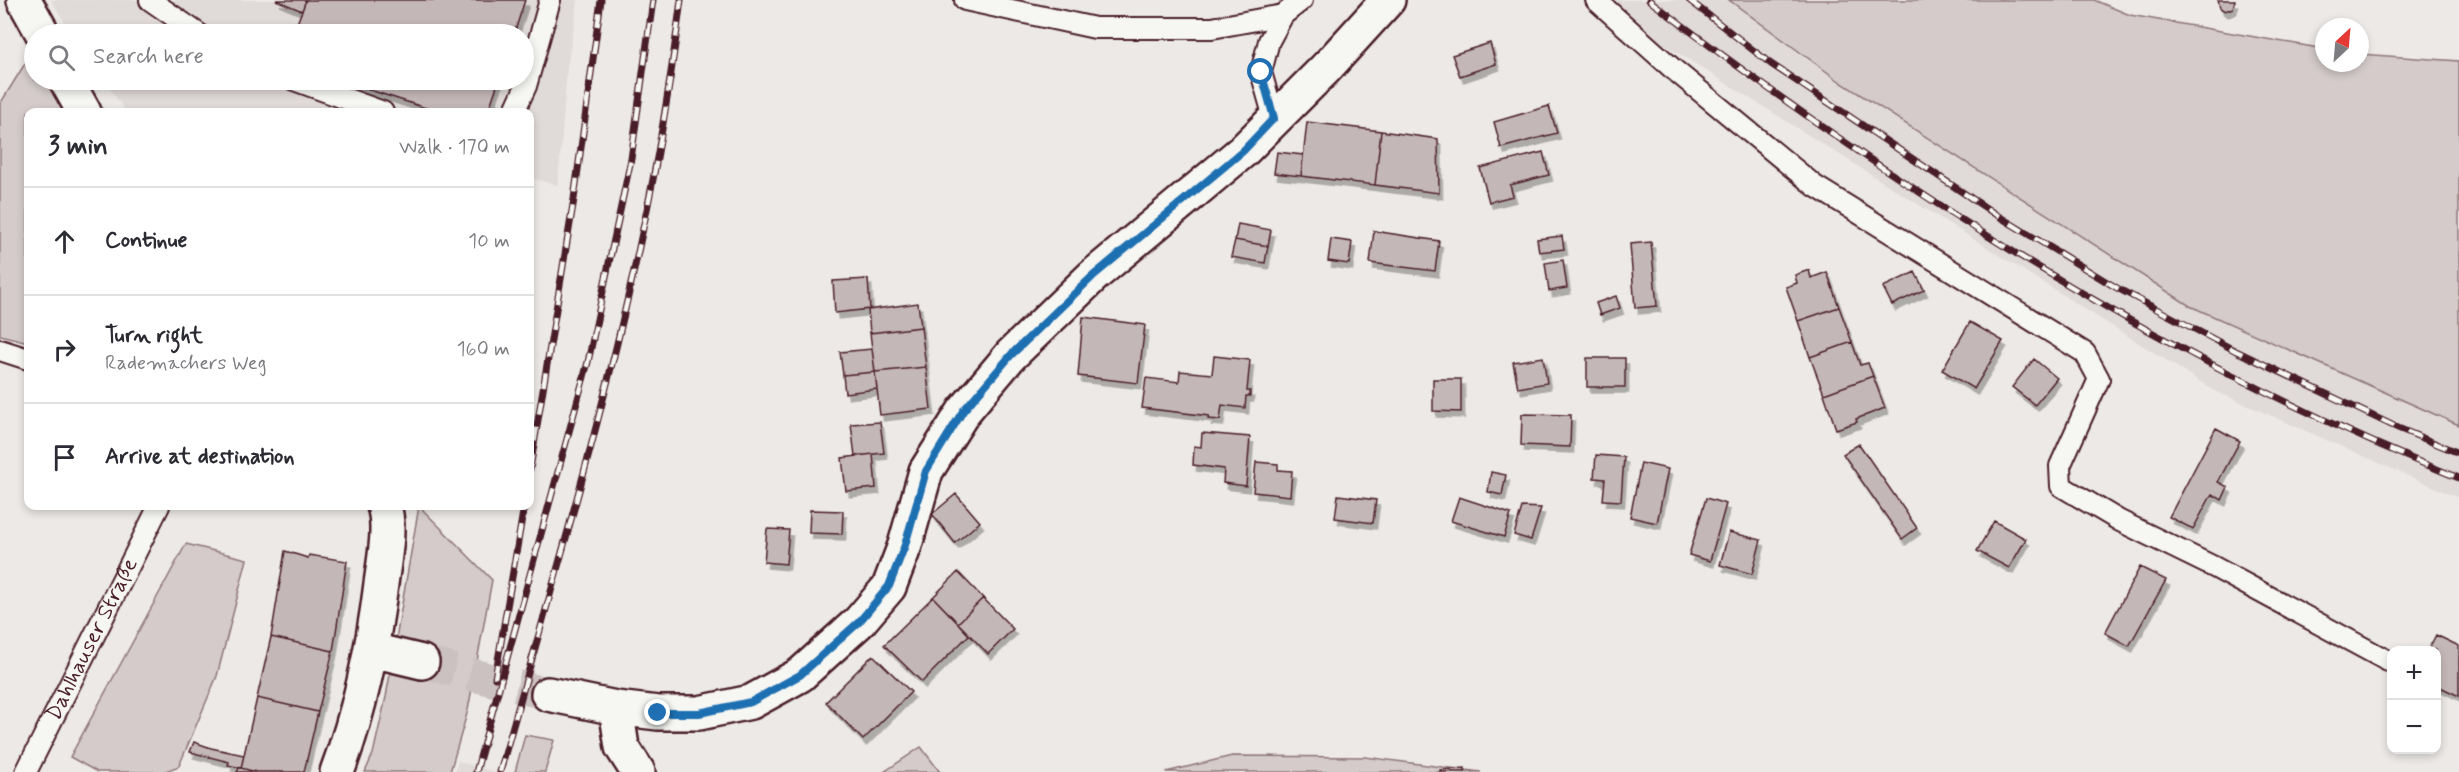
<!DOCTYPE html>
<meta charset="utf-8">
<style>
:root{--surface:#fff;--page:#f2f2f3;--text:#2b2b33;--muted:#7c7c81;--line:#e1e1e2}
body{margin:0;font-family:Mynerve,sans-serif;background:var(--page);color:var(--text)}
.controls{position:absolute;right:18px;bottom:18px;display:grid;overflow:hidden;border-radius:12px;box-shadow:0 3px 9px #0003}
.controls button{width:54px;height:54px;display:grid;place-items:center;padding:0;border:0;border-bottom:2px solid var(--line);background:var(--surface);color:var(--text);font:30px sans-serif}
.compass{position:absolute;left:2315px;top:18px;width:54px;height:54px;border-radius:50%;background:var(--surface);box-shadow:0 3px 9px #0003;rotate:26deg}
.stop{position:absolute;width:18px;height:18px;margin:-14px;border:4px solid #1f6fb2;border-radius:50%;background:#fff}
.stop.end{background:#1f6fb2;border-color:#fff;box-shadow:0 2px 6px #0008}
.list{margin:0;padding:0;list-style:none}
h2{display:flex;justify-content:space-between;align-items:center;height:78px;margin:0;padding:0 24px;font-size:26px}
h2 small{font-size:20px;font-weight:400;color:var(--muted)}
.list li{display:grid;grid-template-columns:39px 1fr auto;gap:18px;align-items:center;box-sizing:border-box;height:108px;padding:0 24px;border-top:2px solid var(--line)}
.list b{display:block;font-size:22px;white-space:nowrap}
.list p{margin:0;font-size:20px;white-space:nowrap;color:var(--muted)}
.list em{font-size:20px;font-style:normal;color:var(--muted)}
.icon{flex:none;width:33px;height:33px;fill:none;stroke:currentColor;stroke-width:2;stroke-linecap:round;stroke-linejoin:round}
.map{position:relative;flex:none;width:2459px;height:772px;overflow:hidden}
.search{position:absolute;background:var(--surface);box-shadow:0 3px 9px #0003;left:24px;top:24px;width:510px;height:66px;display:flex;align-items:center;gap:15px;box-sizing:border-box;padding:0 21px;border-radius:33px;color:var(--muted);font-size:22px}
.panel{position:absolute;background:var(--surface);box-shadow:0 3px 9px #0003;left:24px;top:108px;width:510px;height:402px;border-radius:12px}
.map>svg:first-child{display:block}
.built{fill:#e0dad8}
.green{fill:#d4cbca;stroke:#8f757a;stroke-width:1.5}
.building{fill:#c4b7b7;stroke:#4a1f2b;stroke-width:1.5;filter:url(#shadow)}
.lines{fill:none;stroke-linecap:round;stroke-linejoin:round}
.minor-tunnel{stroke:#ccc1c1;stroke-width:33;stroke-dasharray:33 16;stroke-linecap:butt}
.service-casing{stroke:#4a1f2b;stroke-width:24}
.minor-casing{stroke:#4a1f2b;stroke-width:38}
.tertiary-casing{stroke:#4a1f2b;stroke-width:38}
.service{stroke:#f6f6f2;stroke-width:20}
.minor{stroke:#f6f6f2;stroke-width:33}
.tertiary{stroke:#f6f6f2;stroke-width:33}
.rail-casing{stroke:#4a1f2b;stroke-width:7}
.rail{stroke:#f6f6f2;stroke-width:4.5;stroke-dasharray:14;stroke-linecap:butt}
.route{stroke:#1f6fb2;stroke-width:8}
.labels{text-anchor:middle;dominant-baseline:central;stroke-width:6;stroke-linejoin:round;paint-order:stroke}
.street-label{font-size:22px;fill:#4a1f2b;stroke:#f6f6f2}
</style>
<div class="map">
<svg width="2459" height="772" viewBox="0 0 2459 772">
<defs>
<filter id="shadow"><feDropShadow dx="3.5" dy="6" stdDeviation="0" flood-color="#0004"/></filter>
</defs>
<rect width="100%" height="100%" fill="#ece9e6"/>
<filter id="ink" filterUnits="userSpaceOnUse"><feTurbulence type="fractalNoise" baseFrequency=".0167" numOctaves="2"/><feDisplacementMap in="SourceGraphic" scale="12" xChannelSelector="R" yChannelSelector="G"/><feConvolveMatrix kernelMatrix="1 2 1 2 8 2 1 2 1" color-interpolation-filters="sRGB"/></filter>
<g filter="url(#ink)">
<path class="built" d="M 51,0 L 578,0 L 567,67 L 558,185 L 530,178 L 530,112 L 126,112 L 104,80 L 524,80 L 524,34 L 72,34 Z
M 1594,0 L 1729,0 L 1842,83 L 2190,306 L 2459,425 L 2459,498 L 2215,391 Z
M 458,761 L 495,772 L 455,772 Z"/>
<path class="green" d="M 1729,0 L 2094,0 L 2130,15 L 2324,49 L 2324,63 L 2360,63 L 2360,54 L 2459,61 L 2459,425 L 2190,306 L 1842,83 Z
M 34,49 L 34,80 L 61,80 L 78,112 L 28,112 L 28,342 L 0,335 L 0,104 Z
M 419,506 L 492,580 L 468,710 L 450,772 L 365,772 L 373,754 L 386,697 Z
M 186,544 L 247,559 L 217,676 L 179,766 L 163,772 L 97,772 L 70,757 Z
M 525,735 L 554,740 L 545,772 L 515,772 Z
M 921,747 L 940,772 L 884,772 Z
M 1232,756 L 1365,757 L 1481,772 L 1166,772 Z"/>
<path class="building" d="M 276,0 L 306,0 L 302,11 Z
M 306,0 L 525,0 L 514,34 L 293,34 Z
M 2218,0 L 2235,0 L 2233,8 L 2225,11 L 2220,8 Z
M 1490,43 L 1496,64 L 1460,76 L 1452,55 Z
M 339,80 L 499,80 L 488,112 L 438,112 Z
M 1549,106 L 1557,133 L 1501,148 L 1494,122 Z
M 1307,122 L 1381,131 L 1375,185 L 1301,176 Z
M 1381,131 L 1438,139 L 1439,193 L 1375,185 Z
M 1277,152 L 1303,155 L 1301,176 L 1274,173 Z
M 1543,152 L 1549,175 L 1510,185 L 1513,196 L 1489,202 L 1480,168 Z
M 1238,224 L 1271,230 L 1268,246 L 1235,240 Z
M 1374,231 L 1439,241 L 1435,271 L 1370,263 Z
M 1562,236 L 1564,249 L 1539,252 L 1537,239 Z
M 1331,239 L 1352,242 L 1349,264 L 1328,261 Z
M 1235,240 L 1268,246 L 1265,263 L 1231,257 Z
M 1651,242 L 1657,306 L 1635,308 L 1630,244 Z
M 1563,260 L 1567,288 L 1549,291 L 1545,263 Z
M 1809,270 L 1811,278 L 1827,272 L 1839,307 L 1798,321 L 1786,287 L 1797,283 L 1795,275 Z
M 1915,272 L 1924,290 L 1892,305 L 1883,287 Z
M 868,279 L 870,309 L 835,313 L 833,281 Z
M 1616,296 L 1620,308 L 1600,315 L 1596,303 Z
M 918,303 L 921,327 L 870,333 L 868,310 Z
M 1839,307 L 1852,342 L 1810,357 L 1798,321 Z
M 1083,317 L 1145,325 L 1138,383 L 1078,376 Z
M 1970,322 L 2003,341 L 1974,389 L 1942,370 Z
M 921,327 L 926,367 L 875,372 L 870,333 Z
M 1852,342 L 1860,365 L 1868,363 L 1873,376 L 1824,394 L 1810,357 Z
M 872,349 L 875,372 L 843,375 L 840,352 Z
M 1214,356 L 1250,360 L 1247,391 L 1250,391 L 1250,396 L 1246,396 L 1245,408 L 1222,405 L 1220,420 L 1208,419 L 1209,416 L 1142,408 L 1146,378 L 1179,382 L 1180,371 L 1212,374 Z
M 1543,357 L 1547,383 L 1518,388 L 1513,362 Z
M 1587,358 L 1625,358 L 1625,387 L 1587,387 Z
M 2034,359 L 2057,378 L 2035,405 L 2012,387 Z
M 926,367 L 931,409 L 880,415 L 875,372 Z
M 875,372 L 877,389 L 845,393 L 843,375 Z
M 1873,376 L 1885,408 L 1856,419 L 1857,422 L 1836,429 L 1824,394 Z
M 1433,379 L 1461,379 L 1461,412 L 1433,411 Z
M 1522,414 L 1571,415 L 1570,447 L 1521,445 Z
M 880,422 L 884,453 L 855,456 L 851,424 Z
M 2216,428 L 2240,441 L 2218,482 L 2228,487 L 2222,500 L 2212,494 L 2193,529 L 2169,517 Z
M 1202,433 L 1250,437 L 1246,486 L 1223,483 L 1224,469 L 1193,465 L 1194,446 L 1201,447 Z
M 1859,444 L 1917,528 L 1902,539 L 1843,454 Z
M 873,454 L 876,488 L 846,491 L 842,458 Z
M 1596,455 L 1624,457 L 1621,501 L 1603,500 L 1605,479 L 1594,478 Z
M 1256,462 L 1278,464 L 1278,470 L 1292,471 L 1290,496 L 1253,492 Z
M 1641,463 L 1668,469 L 1657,523 L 1630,517 Z
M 1491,472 L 1506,475 L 1502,495 L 1488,492 Z
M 956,494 L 980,522 L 955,543 L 932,514 Z
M 1338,495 L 1376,500 L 1373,523 L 1335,518 Z
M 1459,497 L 1511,514 L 1504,537 L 1451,521 Z
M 1706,498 L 1726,504 L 1710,561 L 1689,555 Z
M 1522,507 L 1541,508 L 1531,540 L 1514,535 Z
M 810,510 L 843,511 L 842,534 L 809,533 Z
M 1994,521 L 2026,539 L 2009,568 L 1977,551 Z
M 767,529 L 789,530 L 786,564 L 764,562 Z
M 1729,532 L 1761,540 L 1752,574 L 1720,565 Z
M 285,551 L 308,558 L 309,555 L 347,561 L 333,651 L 271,637 Z
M 2140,567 L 2166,580 L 2129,646 L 2105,633 Z
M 958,572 L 983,598 L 958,623 L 933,597 Z
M 933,597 L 969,635 L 922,682 L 884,645 Z
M 983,598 L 1013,629 L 988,654 L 958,623 Z
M 2436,635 L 2459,646 L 2459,696 L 2436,685 L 2436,650 L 2428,650 Z
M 271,637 L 333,651 L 318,712 L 257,698 Z
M 873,655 L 911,692 L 863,740 L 826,702 Z
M 257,698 L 318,712 L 304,772 L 256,772 L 241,768 Z
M 194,742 L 211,748 L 244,755 L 241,768 L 228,765 L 229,762 L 190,752 Z
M 239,768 L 241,768 L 256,772 L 237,772 Z
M 1465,768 L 1465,772 L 1440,772 L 1440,770 Z"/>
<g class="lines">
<path class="minor-tunnel" d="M 422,662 L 548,694"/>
<defs>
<g id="service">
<path d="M 150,0 L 199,34"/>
<path d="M 965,0 L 1095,28 L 1212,28 L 1283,15"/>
<path d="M 1596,0 L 1672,68 L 1815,186 L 2085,353 L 2099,379 L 2060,466 L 2061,486 L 2120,521 L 2214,567 L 2388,661"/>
<path d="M 294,80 L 383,112"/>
<path d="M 514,112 L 526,86 L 550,0"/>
<path d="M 1274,118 L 1261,72 L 1269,41 L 1283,15 L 1302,0"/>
<path d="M 0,350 L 28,359"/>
<path id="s1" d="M 26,772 L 159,506"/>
</g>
<path id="minor" d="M 372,650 L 422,662
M 548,694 L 616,708 L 658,713 L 699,713 L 751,702 L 800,675 L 859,622 L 889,587 L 905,545 L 926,471 L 964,411 L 1011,355 L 1093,276 L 1243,151 L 1327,67 L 1388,0
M 616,708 L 622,747 L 638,772"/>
<path id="tertiary" d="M 24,0 L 43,34
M 66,80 L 84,112
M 337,772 C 360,711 373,648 381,584 C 384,561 391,527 384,506"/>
</defs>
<use href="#service" class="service-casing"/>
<use href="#minor" class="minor-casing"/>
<use href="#tertiary" class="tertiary-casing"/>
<use href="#service" class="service"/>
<use href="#minor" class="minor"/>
<use href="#tertiary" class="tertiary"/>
<defs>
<path id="rail" d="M 1649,0 C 1898,190 2167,362 2459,478
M 1689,0 L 1771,64 L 1995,214 L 2117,288 L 2236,351 L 2398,428 L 2459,453
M 530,469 L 574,199 L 601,0
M 495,678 L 524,506
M 476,772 L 588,362 L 631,159 L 653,0
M 500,772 C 550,593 604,415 642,233 C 659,156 671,78 681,0"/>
</defs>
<use href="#rail" class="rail-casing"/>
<use href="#rail" class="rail"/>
</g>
</g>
<g class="lines" filter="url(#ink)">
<path class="route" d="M 658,713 L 699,713 L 751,702 L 800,675 L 859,622 L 889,586 L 905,545 L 926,471 L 963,411 L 1011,355 L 1093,276 L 1243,151 L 1274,118 L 1261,72"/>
</g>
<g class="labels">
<g class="street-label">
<text stroke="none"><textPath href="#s1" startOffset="148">Dahlhauser Straße</textPath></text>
</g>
</g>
</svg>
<div class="controls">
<button>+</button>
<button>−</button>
</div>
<svg class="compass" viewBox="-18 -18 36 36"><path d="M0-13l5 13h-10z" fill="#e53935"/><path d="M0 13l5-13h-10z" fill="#7c7c81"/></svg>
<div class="stop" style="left:1261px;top:72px"></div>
<div class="stop end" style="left:658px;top:713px"></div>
<div class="search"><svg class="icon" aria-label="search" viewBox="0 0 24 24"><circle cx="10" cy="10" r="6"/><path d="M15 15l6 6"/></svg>Search here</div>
<section class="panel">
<h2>3 min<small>Walk · 170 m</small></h2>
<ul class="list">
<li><svg class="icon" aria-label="ahead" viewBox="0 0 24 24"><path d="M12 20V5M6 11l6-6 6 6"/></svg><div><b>Continue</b></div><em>10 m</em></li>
<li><svg class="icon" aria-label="right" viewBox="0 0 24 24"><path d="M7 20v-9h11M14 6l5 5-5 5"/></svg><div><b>Turn right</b><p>Rademachers Weg</p></div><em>160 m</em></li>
<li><svg class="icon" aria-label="arrive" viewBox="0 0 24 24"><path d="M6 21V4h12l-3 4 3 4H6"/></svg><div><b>Arrive at destination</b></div></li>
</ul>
</section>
</div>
